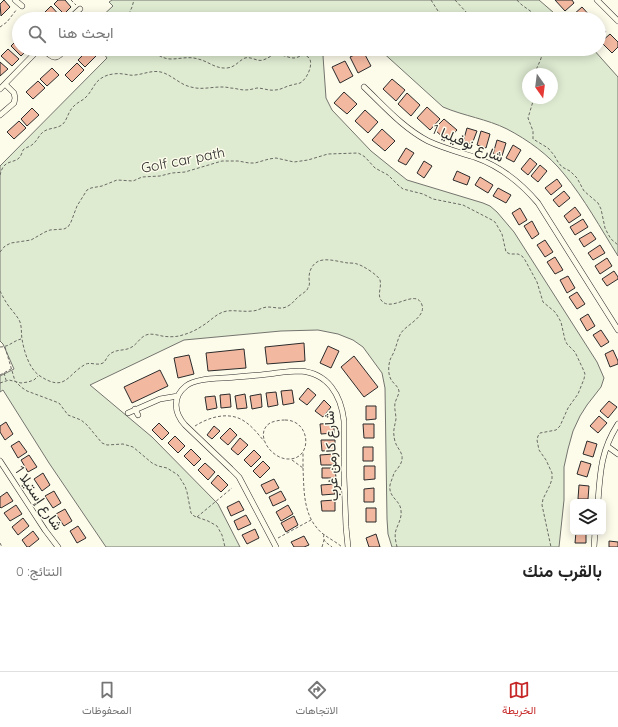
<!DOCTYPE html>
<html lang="ar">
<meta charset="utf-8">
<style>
:root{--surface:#fff;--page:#f6f6f6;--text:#222;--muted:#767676;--line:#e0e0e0;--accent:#c62828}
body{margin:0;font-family:Quicksand,Vazirmatn,sans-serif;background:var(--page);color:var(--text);direction:rtl}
.controls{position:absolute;right:12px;bottom:12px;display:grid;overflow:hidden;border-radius:6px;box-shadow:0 2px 10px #0003}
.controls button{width:36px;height:36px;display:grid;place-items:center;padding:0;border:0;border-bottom:1px solid var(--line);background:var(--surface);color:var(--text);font:20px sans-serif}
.compass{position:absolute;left:522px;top:68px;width:36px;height:36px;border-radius:50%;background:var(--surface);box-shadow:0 2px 10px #0003;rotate:166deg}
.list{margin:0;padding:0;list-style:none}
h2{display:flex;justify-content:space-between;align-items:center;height:52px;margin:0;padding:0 16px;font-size:17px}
h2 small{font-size:13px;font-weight:400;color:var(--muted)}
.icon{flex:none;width:22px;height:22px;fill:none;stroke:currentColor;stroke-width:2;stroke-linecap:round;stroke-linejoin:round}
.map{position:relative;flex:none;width:618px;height:547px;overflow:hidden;direction:ltr}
.search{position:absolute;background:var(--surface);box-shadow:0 2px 10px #0003;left:12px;right:12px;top:12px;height:44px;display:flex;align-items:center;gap:10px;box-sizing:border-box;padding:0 14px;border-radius:22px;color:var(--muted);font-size:15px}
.sheet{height:124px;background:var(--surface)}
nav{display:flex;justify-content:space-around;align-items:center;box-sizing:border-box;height:56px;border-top:1px solid var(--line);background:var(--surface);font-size:11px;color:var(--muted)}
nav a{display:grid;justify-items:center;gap:2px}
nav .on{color:var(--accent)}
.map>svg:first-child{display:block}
.green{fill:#deebd1;stroke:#74746e;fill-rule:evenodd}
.building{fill:#f2b8a0;stroke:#2b2b2b}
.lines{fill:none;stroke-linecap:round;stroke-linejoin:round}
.minor-casing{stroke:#2b2b2b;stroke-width:6}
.path{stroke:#6a6964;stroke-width:1;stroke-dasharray:3 2;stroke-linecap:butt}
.minor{stroke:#fdfbea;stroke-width:5}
.labels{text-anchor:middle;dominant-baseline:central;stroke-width:3;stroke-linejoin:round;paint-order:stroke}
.street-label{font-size:14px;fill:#2b2b2b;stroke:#fdfbea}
</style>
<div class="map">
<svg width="618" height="547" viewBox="0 0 618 547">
<rect width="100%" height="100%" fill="#fdfbea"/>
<path class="green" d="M 112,0 L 539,0 L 561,19 L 99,19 L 113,6 L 109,2 Z
M 100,49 L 335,49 L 323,56 L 326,98 L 332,110 L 371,151 L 407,180 L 483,203 L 490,206 L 497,212 L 514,232 L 597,362 L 604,378 L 601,387 L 587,405 L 580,416 L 573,431 L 568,449 L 564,467 L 564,500 L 559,547 L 392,547 L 388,534 L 387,519 L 385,388 L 382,373 L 363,347 L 353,340 L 338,334 L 318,330 L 281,331 L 184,340 L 90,385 L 152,437 L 218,504 L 240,547 L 106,547 L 49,463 L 3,390 L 0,392 L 0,376 L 14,369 L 3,344 L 0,341 L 0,166 L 107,58 Z
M 379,49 L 593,49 L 618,77 L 618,256 C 601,229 584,198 564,174 C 549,155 528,140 507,129 C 487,119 464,116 443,107 ZM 528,74 L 552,74 L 552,98 L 528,98 Z"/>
<path class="building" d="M 4,0 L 10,7 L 1,16 L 0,4 Z
M 58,0 L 65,0 L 71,7 L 64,14 L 54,4 Z
M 555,0 L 572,0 L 574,3 L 565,11 Z
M 51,6 L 61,17 L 59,19 L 49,19 L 44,13 Z
M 582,7 L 592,18 L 592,19 L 577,19 L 573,15 Z
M 599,24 L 606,32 L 599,38 Z
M 610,34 L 618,42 L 618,47 L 612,53 L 601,42 Z
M 18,39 L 19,40 L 19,49 L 28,49 L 21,56 L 11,46 Z
M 8,49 L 19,59 L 12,66 L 1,56 Z
M 89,49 L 91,49 L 97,55 L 85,67 L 78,60 Z
M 363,51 L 371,66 L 358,73 L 350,57 Z
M 345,61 L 353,76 L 340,83 L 332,67 Z
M 0,62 L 8,69 L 0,76 Z
M 77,63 L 84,70 L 72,82 L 65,75 Z
M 52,68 L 59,75 L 47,86 L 40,79 Z
M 392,79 L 405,90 L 396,101 L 383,89 Z
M 38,81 L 45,88 L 33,99 L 26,92 Z
M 344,92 L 357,104 L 347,114 L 334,103 Z
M 407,93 L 420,105 L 411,116 L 398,104 Z
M 427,107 L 440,119 L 430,130 L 417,118 Z
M 32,108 L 39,115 L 27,126 L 21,119 Z
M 365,110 L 378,122 L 368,133 L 355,121 Z
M 444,119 L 457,130 L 447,141 L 434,129 Z
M 19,121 L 26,128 L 14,139 L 7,132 Z
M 467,128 L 477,131 L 472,144 L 463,142 Z
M 382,129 L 395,141 L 385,151 L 372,140 Z
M 481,131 L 490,134 L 486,148 L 477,145 Z
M 497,140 L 506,143 L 502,156 L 493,154 Z
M 513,145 L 521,150 L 514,162 L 506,158 Z
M 406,148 L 414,153 L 406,165 L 398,161 Z
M 530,158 L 537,164 L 528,175 L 521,169 Z
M 424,161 L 432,166 L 424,178 L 417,173 Z
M 540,165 L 547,171 L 538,182 L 531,176 Z
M 457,171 L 470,177 L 467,185 L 453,180 Z
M 480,177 L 493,185 L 488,193 L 475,185 Z
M 557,179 L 562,186 L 551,195 L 545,188 Z
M 498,188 L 511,195 L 506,203 L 493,196 Z
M 564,191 L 570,198 L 559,207 L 553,200 Z
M 575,207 L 581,215 L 569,223 L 564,216 Z
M 520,208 L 527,220 L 519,225 L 512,213 Z
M 583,219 L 588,227 L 575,235 L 570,227 Z
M 532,221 L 539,234 L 532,239 L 524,226 Z
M 591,232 L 596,239 L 584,247 L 579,239 Z
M 545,240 L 553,252 L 545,257 L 537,245 Z
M 600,245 L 605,253 L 593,260 L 588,253 Z
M 555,257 L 563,270 L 555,274 L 547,262 Z
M 607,258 L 612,266 L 600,274 L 595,266 Z
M 614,271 L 618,277 L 618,279 L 607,286 L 602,279 Z
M 568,276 L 575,288 L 567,293 L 560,280 Z
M 577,292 L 585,304 L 577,309 L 569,297 Z
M 588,314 L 595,326 L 587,331 L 580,319 Z
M 601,330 L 609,342 L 601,347 L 593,335 Z
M 304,343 L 305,361 L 267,364 L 265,347 Z
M 328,346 L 339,351 L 331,368 L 320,363 Z
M 244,349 L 246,368 L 208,371 L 206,353 Z
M 613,350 L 618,361 L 618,364 L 610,367 L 605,354 Z
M 189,355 L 194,374 L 178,378 L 174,358 Z
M 354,356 L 378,387 L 364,397 L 341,367 Z
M 160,370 L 168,386 L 132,403 L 124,387 Z
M 308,388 L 316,395 L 307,405 L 299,399 Z
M 292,390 L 294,403 L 283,405 L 281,391 Z
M 276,392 L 278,405 L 268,407 L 266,393 Z
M 230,394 L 231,407 L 221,408 L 220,395 Z
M 245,394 L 247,408 L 237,409 L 235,396 Z
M 261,394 L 262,407 L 252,409 L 250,396 Z
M 215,396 L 217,408 L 207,410 L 205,397 Z
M 324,400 L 331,407 L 323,417 L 315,411 Z
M 609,401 L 617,407 L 608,418 L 600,411 Z
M 366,406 L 376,406 L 376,419 L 366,420 Z
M 599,416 L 607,423 L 598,433 L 590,426 Z
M 6,422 L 13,434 L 5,440 L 0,432 L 0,426 Z
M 159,423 L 169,433 L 162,440 L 152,430 Z
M 334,423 L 334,433 L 321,434 L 320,424 Z
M 363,424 L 374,424 L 374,438 L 364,438 Z
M 214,426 L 220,431 L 212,439 L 207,435 Z
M 230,428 L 237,435 L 228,445 L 220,438 Z
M 175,436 L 185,446 L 178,453 L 168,443 Z
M 240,438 L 248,445 L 238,455 L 231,449 Z
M 321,440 L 335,440 L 335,450 L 322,451 Z
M 19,441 L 27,452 L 18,458 L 11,446 Z
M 587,441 L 597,444 L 593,457 L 583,454 Z
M 363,447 L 373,447 L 373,461 L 363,461 Z
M 191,449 L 201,459 L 194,466 L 184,456 Z
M 254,450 L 261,457 L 251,467 L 244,460 Z
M 334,454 L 334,465 L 321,465 L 320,455 Z
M 29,455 L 37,467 L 28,472 L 21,460 Z
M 263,461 L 270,468 L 260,478 L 253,471 Z
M 581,461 L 591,464 L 587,477 L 577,474 Z
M 205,463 L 215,472 L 208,480 L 198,470 Z
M 364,466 L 375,466 L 375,479 L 364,480 Z
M 322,468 L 335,468 L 336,478 L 322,478 Z
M 43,473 L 50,485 L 42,491 L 34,479 Z
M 218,475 L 228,485 L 221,492 L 211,483 Z
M 274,479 L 279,488 L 266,494 L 261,485 Z
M 335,484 L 335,494 L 322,495 L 321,485 Z
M 579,485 L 589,486 L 588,499 L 578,499 Z
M 374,488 L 374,502 L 364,502 L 364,489 Z
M 54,491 L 61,503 L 53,508 L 45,496 Z
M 281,491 L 286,500 L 273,506 L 269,497 Z
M 7,492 L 13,501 L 1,508 L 0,507 L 0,497 Z
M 335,500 L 335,511 L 322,511 L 321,501 Z
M 239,501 L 244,510 L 231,516 L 227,507 Z
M 16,505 L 22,514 L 10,521 L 4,513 Z
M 288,505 L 293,514 L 281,521 L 276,512 Z
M 366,508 L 376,508 L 376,522 L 366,522 Z
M 65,509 L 72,521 L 64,526 L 56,514 Z
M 246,515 L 251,524 L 238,530 L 234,521 Z
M 294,516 L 298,525 L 286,532 L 281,523 Z
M 23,518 L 29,526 L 18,535 L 12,527 Z
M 78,526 L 86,538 L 77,543 L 70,531 Z
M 255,529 L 259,538 L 247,544 L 242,535 Z
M 33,531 L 39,539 L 29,547 L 27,547 L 22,540 Z
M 576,532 L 586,532 L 586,543 L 575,543 Z
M 376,534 L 380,547 L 369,547 L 366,538 Z
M 304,536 L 309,545 L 304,547 L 294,547 L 291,542 Z
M 609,541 L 618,542 L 618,547 L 609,547 Z"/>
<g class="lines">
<defs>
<path id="minor" d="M 15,0 L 22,6
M 597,0 L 618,21
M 69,19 L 80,9
M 43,49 C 55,60 55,60 66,49
M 364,87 C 384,106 403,128 428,141 C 443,148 458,152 474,157 C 500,166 521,183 538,203 L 618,330
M 0,89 L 39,49
M 0,115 L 14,103 L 15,98 L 14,93 L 5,84
M 135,409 L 138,415
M 128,413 L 160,399 L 178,396
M 607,446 L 618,454
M 0,461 L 45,530 L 58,547
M 598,502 C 600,473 601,450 618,424
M 276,547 L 239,477 L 231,469 L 185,425 C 174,413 172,397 186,386 C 197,377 223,379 236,377 C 250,376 263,375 276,373 C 284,372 292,371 300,371 C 328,373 341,395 344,421 L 344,477 L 346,527 L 348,547
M 594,547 L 595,532"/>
</defs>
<use href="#minor" class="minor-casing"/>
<path class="path" d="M 71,0 L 76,5
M 431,0 L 438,11 L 448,19
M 455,0 L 467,13 L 469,19
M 517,0 C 523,8 533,10 537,19
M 128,19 L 128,16 L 132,7 L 134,0
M 0,27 L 7,22 L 17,9
M 535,74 C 537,64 543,60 542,49
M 534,98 L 528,118 L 533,131 L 533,139 L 548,148 L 554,155 L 558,162 L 562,167 L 570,171 L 577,178 L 584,191 L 598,203 L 601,209 L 605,228 L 608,234 L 611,239 L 618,245
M 0,175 C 1,172 2,167 5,165 C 9,161 15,162 19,158 C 21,156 22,153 23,150 C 26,147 30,147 33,144 C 37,141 39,135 43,132 C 48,128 54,129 60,126 C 67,123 67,113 73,107 C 77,102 83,101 87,96 C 95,87 94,80 108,75 C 112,74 118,73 123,74 C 127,74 130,76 135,75 C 145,74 154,69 164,73 C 174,77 181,85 191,87 C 201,90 211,87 221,87 C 224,87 227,87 230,88 C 235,88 240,90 245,90 C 249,90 253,89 257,88 C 263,88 269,91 275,90 C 281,90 286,86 292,85 C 295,84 297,84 300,83 C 308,79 316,59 306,56 C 302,54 298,58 294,58 C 287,58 281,53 274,55 C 270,56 267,59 263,60 C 257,62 251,56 245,58 C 238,61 236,67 227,68 C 215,69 208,61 198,59 C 189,56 180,59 171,59 C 163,59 159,55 152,52 C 146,50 140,51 134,49
M 0,252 L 5,246 L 11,243 L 31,240 L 45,232 L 50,230 L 64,229 L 68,227 L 71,222 L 77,206 L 87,190 L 91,188 L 102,186 L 117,180 L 133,181 L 142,177 L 160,176 L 172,173 L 185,172 L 222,161 L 238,161 L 249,163 L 255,163 L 269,159 L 276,158 L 294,162 L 308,160 L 328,154 L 358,153 L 362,155 L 365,157 L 375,168 L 388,175 L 398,185 L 403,189 L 423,194 L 433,199 L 463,205 L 492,220 L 495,222 L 502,234 L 506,252 L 510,254 L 518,254 L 522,256 L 525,260 L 537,282 L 543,302 L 555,312 L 557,315 L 561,322 L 565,340 L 567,344 L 575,352 L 583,369 L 585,374 L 584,379 L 578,394 L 568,408 L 560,426 L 556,430 L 540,433 L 538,436 L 537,440 L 539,450 L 546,460 L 552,473 L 552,479 L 550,485 L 543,499 L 542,505 L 551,547
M 0,291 C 3,297 6,303 11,309 C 14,313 18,317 20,322 C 22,328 21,333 22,339 C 24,351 29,369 40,376 C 66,393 67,374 86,364 C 92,362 97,366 103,363 C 106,361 107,356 110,354 C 116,349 124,351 130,348 C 137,345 139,338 146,335 C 151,333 157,335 162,336 C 168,337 174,337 179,336 C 187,334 195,331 202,326 C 211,321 216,313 227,311 C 235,310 243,312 252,311 C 258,311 262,307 268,307 C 275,307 282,310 288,306 C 292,304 294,301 297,298 C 300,295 304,293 307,290 C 308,288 308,287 309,286 C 310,283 309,281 309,278 C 309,269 314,261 323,260 C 331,259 340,262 348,263 C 350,263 355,263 357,264 C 362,265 378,275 380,280 C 382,287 377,294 381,300 C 391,314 416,287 422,305 C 426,317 406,325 401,333 C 398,338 397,344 395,349 C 394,353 391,357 390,360 C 388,367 388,376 392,381 C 394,384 398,386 399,391 C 399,395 396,399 395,403 C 394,408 396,414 396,419 C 395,425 393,430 394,436 C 394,438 395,442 396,444 C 398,449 403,453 402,459 C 402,464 397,469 394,473 C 393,477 391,481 390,485 C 388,498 401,500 401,511 C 402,518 398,524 396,530 C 394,536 396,542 397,547
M 0,347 C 9,347 13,341 21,339
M 5,347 L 15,381 L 21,387 L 27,391 L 59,403 L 68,415 L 81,420 L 87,425 L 102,443 L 107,445 L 123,444 L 133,447 L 152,463 L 158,466 L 167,468 L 178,475 L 185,486 L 187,492 L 191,513 L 194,516 L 208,521 L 217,526 L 222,535 L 225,547
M 4,373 L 6,380
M 0,375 L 11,369
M 0,383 L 9,380 L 21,383 L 28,382 L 34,380 L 38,376
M 285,420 C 311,420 313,459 289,459 C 272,460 253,434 270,423 C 274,421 280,420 285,420 Z
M 195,426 C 209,417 229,411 244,421 C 252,426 258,434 264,441
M 292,460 L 303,468 L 303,453
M 303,468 C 304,488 303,512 317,528 C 323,536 334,540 342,547
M 197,517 L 232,488
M 324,534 C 322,541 327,543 332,547
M 278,538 L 311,520
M 0,543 L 2,547
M 322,547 L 324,540"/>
<use href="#minor" class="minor"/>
</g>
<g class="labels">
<g class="street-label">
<text transform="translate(468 143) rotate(23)">شارع نوفيليا 1</text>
<text transform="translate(183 160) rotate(-11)">Golf car path</text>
<text transform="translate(331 456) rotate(-93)">شارع كارمن غرب</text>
<text transform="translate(39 498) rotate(56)">شارع إستيلا 1</text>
</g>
</g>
</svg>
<div class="controls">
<button><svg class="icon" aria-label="layers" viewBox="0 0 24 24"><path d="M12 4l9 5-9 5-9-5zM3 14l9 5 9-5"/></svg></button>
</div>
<svg class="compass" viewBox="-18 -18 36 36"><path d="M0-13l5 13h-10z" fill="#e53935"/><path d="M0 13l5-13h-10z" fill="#767676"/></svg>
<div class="search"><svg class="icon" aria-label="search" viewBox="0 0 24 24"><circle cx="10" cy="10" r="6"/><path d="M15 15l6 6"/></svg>ابحث هنا</div>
</div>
<section class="sheet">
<h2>بالقرب منك<small>النتائج: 0</small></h2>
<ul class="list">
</ul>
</section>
<nav>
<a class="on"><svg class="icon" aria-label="map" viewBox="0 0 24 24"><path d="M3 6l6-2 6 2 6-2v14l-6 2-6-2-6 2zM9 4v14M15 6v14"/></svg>الخريطة</a>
<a><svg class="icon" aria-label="directions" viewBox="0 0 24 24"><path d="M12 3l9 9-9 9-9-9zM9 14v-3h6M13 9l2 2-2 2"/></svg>الاتجاهات</a>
<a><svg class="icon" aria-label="saved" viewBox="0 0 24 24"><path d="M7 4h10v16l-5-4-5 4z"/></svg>المحفوظات</a>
</nav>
